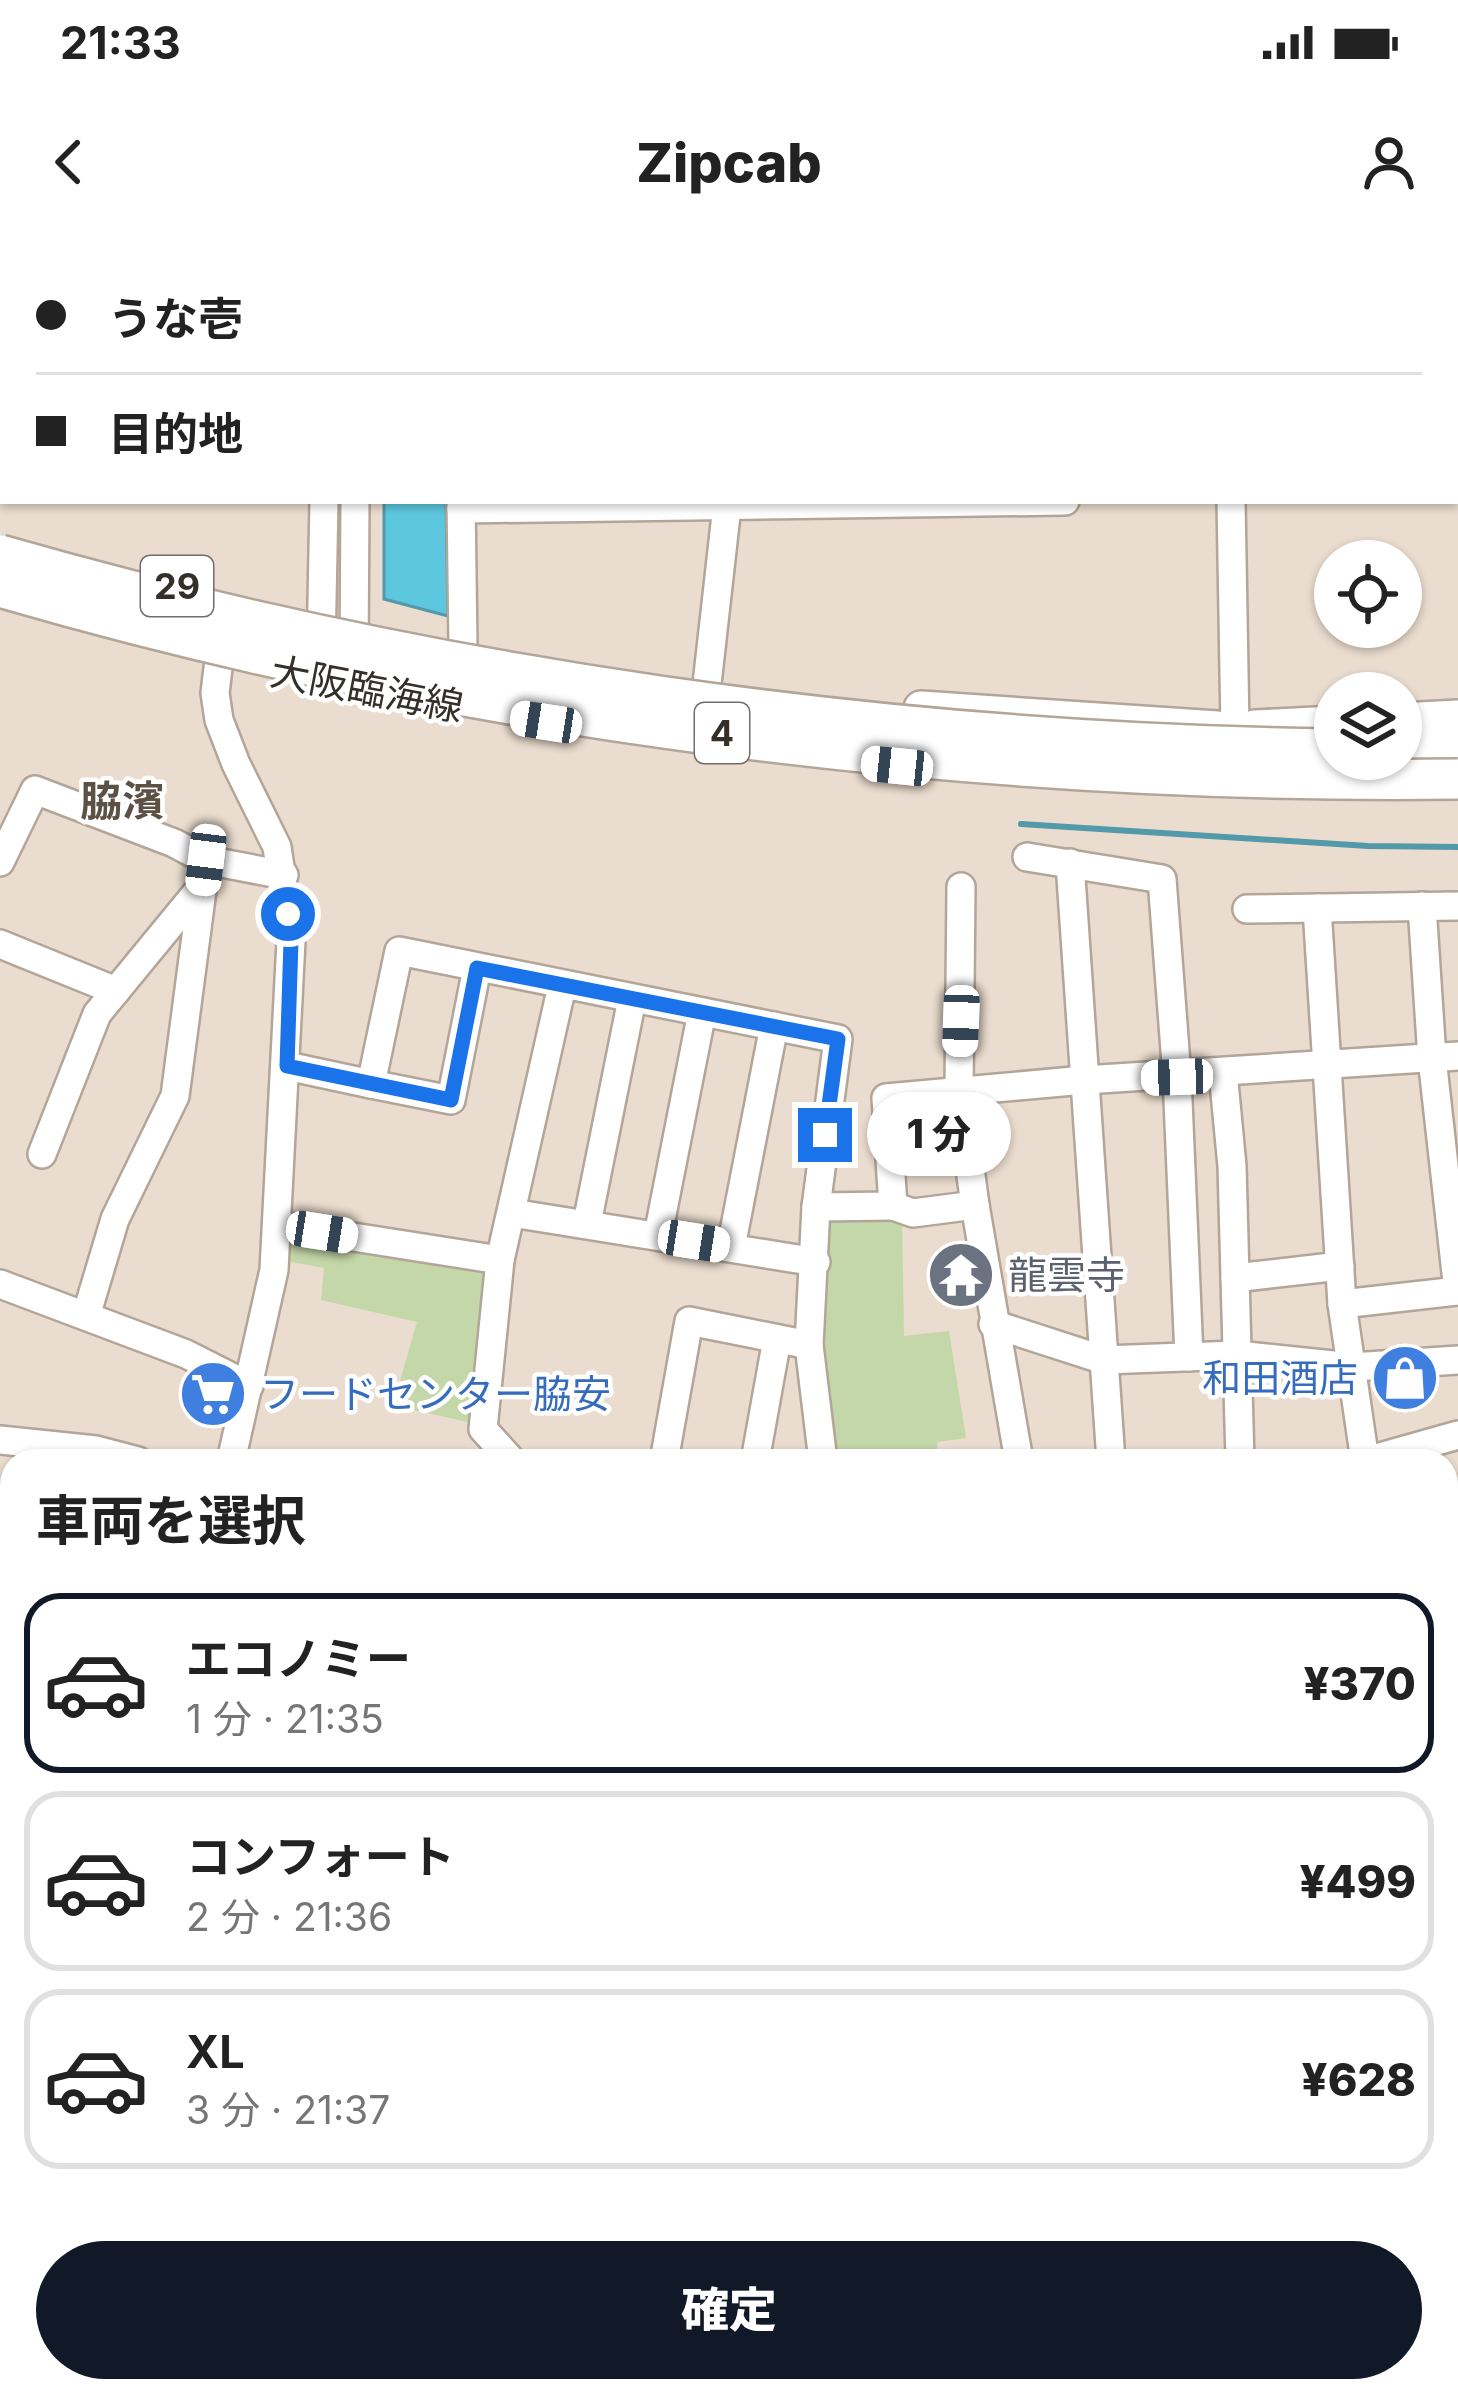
<!DOCTYPE html>
<html lang="ja">
<head>
<meta charset="utf-8">
<style>
	:root { --surface:#fff; --page:#f2f2f2; --text:#222; --muted:#767676; --line:#e0e0e0; --accent:#111827 }
	body { margin:0; font-family:Inter,"Noto Sans JP",sans-serif; background:var(--page); color:var(--text); height:100vh; display:flex; flex-direction:column; font-size:45px; white-space:nowrap }
	* { box-sizing:border-box; margin:0 }
	p { font-size:39px; color:var(--muted) }
	.icon { flex:none; width:66px; height:66px; fill:none; stroke:currentColor; stroke-width:2; stroke-linecap:round; stroke-linejoin:round }
	.map { position:relative; flex:1; overflow:hidden }
	.drawer { position:absolute; left:0px; top:1209px; width:1458px; height:954px; display:flex; flex-direction:column; background:var(--surface); border-radius:36px 36px 0 0; box-shadow:0 3px 9px #0004 }
	.drawer>* { flex:none }
	.hud { position:absolute; left:0px; top:0px; width:1458px; height:264px; box-shadow:0 3px 9px #0004; display:grid; align-content:center; height:264px; padding:0 36px; background:var(--surface) }
	.fabs { position:absolute; left:1314px; top:300px; display:grid; gap:24px }
	.fabs a { display:grid; place-items:center; width:108px; height:108px; border-radius:50%; background:var(--surface); box-shadow:0 3px 9px #0004; font-size:60px }
	.end { position:absolute; width:54px; height:54px; margin:-27px; border:15px solid #1a73e8; background:#fff; box-shadow:0 0 0 6px #fff }
	.from { border-radius:50% }
	.bubble { position:absolute; height:84px; border-radius:42px; background:var(--surface); box-shadow:0 3px 9px #0004; font-size:39px; font-weight:800; line-height:84px; text-align:center }
	.car { position:absolute; width:36px; height:72px; margin:-36px -18px; border-radius:15px; box-shadow:0 0 9px 3px #0007; background:linear-gradient(#fff 24%,#345 0 40%,#fff 0 76%,#345 0 86%,#fff 0) }
	.hud b { display:flex; align-items:center; gap:42px; height:114px; font-size:45px }
	.hud b+b { border-top:3px solid var(--line) }
	.hud i { width:30px; height:30px; background:var(--text) }
	ul { padding:0; list-style:none }
	li { display:flex; align-items:center; gap:36px; height:180px; margin:0 24px 18px; padding:0 12px; border:6px solid var(--line); border-radius:36px }
	li div { flex:1 }
	li b { display:block; font-size:45px }
	li em { font-style:normal; font-weight:800 }
	li.on { border-color:var(--accent) }
	li>.icon { width:108px; height:108px; stroke-width:1.5 }
	h2 { padding:0 36px; font-size:54px; line-height:144px }
	.button { display:flex; gap:24px; margin-top:auto; padding:24px 36px }
	.button a { flex:1; height:138px; border-radius:72px; background:var(--accent); color:#fff; font-size:48px; font-weight:800; line-height:138px; text-align:center }
	.status { display:flex; justify-content:space-between; align-items:center; height:84px; padding:0 60px; background:var(--surface); direction:ltr }
	.status svg { height:33px; fill:currentColor }
	header { display:flex; justify-content:space-between; align-items:center; height:156px; padding:0 36px; background:var(--surface); font-size:54px; font-weight:800 }
	.map>svg:first-child { display:block }
	.industrial { fill:#e8cdd0 }
	.green { fill:#c4d7a8 }
	.water { fill:#5ec7e0; stroke:#5299a9; stroke-width:3 }
	.lines { fill:none; stroke-linecap:round; stroke-linejoin:round }
	.stream { stroke:#5299a9; stroke-width:6 }
	.minor-casing { stroke:#b3a598; stroke-width:32 }
	.major-casing { stroke:#b3a598; stroke-width:38 }
	.highway-casing { stroke:#b3a598; stroke-width:44 }
	.minor { stroke:#fff; stroke-width:27 }
	.major { stroke:#fff; stroke-width:33 }
	.highway { stroke:#fff; stroke-width:39 }
	.rail { stroke:#6d645c; stroke-width:6 }
	.highway-bridge-casing { stroke:#b3a598; stroke-width:44; stroke-linecap:butt }
	.highway-bridge { stroke:#fff; stroke-width:39 }
	.route { stroke:#1a73e8; stroke-width:15 }
	.labels { text-anchor:middle; stroke-width:9; stroke-linejoin:round; paint-order:stroke }
	.shield { fill:#fff; stroke:#726d6a; stroke-width:3 }
	.shield-label { font-size:36px; font-weight:bold; fill:#352f2a }
	.street-label { font-size:39px; fill:#352f2a; stroke:#fff }
	.worship-label { font-size:39px; fill:#5b616d; stroke:#fff; text-anchor:start }
	.shop-label { font-size:39px; fill:#366cbe; stroke:#fff; text-anchor:end }
	.neighbourhood-label { font-size:42px; font-weight:bold; fill:#5d5145; stroke:#fff }
</style>
</head>
<body>
<div class="status"><b>21:33</b><svg viewBox="0 0 49 12"><path d="M0 12V9h3v3zM5 12V6h3v6zM10 12V3h3v9zM15 12V0h3v12zM26 1h20v11H26zM47 4h2v5h-2z"/></svg></div>
<header><svg class="icon" aria-label="back" viewBox="0 0 24 24"><path d="M15 5l-7 7 7 7"/></svg>Zipcab<svg class="icon" aria-label="person" viewBox="0 0 24 24"><circle cx="12" cy="8" r="4"/><path d="M4 21q1-7 8-7t8 7"/></svg></header>
<div class="map">
<svg width="1458" height="2163" viewBox="0 0 1458 2163">
	<rect width="100%" height="100%" fill="#eadcce"/>
	<path class="industrial" d="M1237,0H1458V41L1455,3Z"/>
	<g class="green">
		<path d="M824,977L902,978L904,1096L949,1091L966,1198L937,1202L938,1221H834L819,1108Z"/>
		<path d="M286,994L490,1027L472,1183L393,1165L417,1082L321,1060L324,1028L286,1021Z"/>
	</g>
	<path class="water" d="M384,261H446L448,376L384,359Z"/>
	<g class="lines">
		<path class="stream" d="M1021,584L1368,606L1458,607"/>
		<defs>
			<g id="minor">
				<path d="M354,0V3"/>
				<path d="M460,0V3"/>
				<path d="M1226,0V3"/>
				<path d="M108,3V0"/>
				<path d="M324,3V0"/>
				<path d="M0,49L3,50"/>
				<path d="M1455,59H1458"/>
				<path d="M461,261L463,406"/>
				<path d="M1231,261L1235,489"/>
				<path d="M461,269L1065,261"/>
				<path d="M321,411L324,261"/>
				<path d="M354,419L355,261"/>
				<path d="M219,420L215,453L219,480L236,524L277,607L291,701L274,1030L231,1221"/>
				<path d="M707,444L727,266"/>
				<path d="M1027,617L1162,639L1177,837L1189,1117"/>
				<path d="M0,622L35,550L174,603L206,620L284,635"/>
				<path d="M1070,623L1111,1221"/>
				<path d="M961,647L959,849L975,965"/>
				<path d="M1422,666L1432,818L1458,1051"/>
				<path d="M1317,668L1342,1064L1365,1221"/>
				<path d="M1247,669L1458,666"/>
				<path d="M0,704L116,751"/>
				<path d="M287,826L371,844L399,711L838,799L816,967L809,1105L823,1221"/>
				<path d="M1223,832L1232,926L1240,1221"/>
				<path d="M371,844L451,860L477,728"/>
				<path d="M42,914L97,774L203,645"/>
				<path d="M893,966L913,973L975,965L1019,1221"/>
				<path d="M816,967L893,966L886,858L1084,840L1458,816"/>
				<path d="M512,973L816,1022"/>
				<path d="M587,983L632,759"/>
				<path d="M277,985L500,1020"/>
				<path d="M658,995L702,772"/>
				<path d="M731,1007L774,786"/>
				<path d="M1235,1038L1340,1026"/>
				<path d="M0,1044L186,1114L249,1146"/>
				<path d="M1342,1064L1458,1051"/>
				<path d="M86,1076L115,979L175,856L206,620"/>
				<path d="M993,1084L1104,1120L1237,1115L1352,1127L1458,1120"/>
				<path d="M0,1200L96,1210L138,1221"/>
				<path d="M512,1221L483,1189L500,1020L562,746"/>
				<path d="M664,1221L689,1081L809,1105"/>
				<path d="M755,1221L777,1099"/>
				<path d="M1366,1221L1458,1195"/>
				<path d="M1446,1300H1458"/>
				<path d="M0,1327L12,1332"/>
				<path d="M0,1361L12,1348"/>
				<path d="M0,1384L12,1390"/>
				<path d="M0,1465L12,1463"/>
				<path d="M1446,1471L1458,1473"/>
				<path d="M1446,1628L1458,1631"/>
				<path d="M1446,1715L1458,1717"/>
				<path d="M1446,1814L1458,1816"/>
				<path d="M1446,1893L1458,1849"/>
				<path d="M1446,1920L1458,1952"/>
				<path d="M1446,2041L1451,1975L1458,1955"/>
				<path d="M0,2100L12,2102"/>
				<path d="M1446,2127L1458,2128"/>
				<path d="M0,2151L163,2163"/>
				<path d="M350,2163L352,2151"/>
				<path d="M1004,2163L1006,2151"/>
				<path d="M1203,2163L1205,2151"/>
			</g>
			<g id="major">
				<path d="M921,468L1217,488"/>
				<path d="M1446,1387L1458,1384"/>
				<path d="M0,1688L12,1687"/>
			</g>
			<g id="highway">
				<path d="M1401,483L1458,480"/>
				<path d="M1255,490L1335,486"/>
				<path d="M1401,510L1458,509"/>
			</g>
		</defs>
		<use href="#minor" class="minor-casing"/>
		<use href="#major" class="major-casing"/>
		<use href="#highway" class="highway-casing"/>
		<use href="#minor" class="minor"/>
		<use href="#major" class="major"/>
		<use href="#highway" class="highway"/>
		<g class="rail">
			<path d="M0,2132L12,2133"/>
			<path d="M243,2151L400,2163"/>
			<path d="M391,2151L492,2163"/>
		</g>
		<defs>
			<g id="highway-bridge">
				<path d="M0,315C432,439 886,503 1335,509"/>
				<path d="M0,347C462,482 977,545 1458,539"/>
			</g>
		</defs>
		<use href="#highway-bridge" class="highway-bridge-casing"/>
		<use href="#highway-bridge" class="highway-bridge"/>
	</g>
	<g class="lines">
		<path class="route" d="M288,674L291,701L287,826L451,860L477,728L838,799L825,895"/>
	</g>
	<defs>
		<symbol id="temple-disc" viewBox="-11 -11 22 22"><circle r="9.5" fill="#6b7280" stroke="#fff"/><path d="M0-6L5-2H3V0L6.5 2.5H4V6H1.5V3h-3V6H-4V2.5H-6.5L-3 0V-2H-5Z" fill="#fff"/></symbol>
		<symbol id="shop-disc" viewBox="-11 -11 22 22"><circle r="9.5" fill="#3f7fe0" stroke="#fff"/><path d="M-5-2.5h2.3a2.7 3.5 0 0 1 5.4 0H5L5.5 6h-11ZM-1.5-2.5h3a1.5 2.3 0 0 0-3 0Z" fill="#fff"/></symbol>
		<symbol id="supermarket-disc" viewBox="-11 -11 22 22"><circle r="9.5" fill="#3f7fe0" stroke="#fff"/><path d="M-6-5.5h2.5l.6 2H6L4.5 2H-2.5L-4.4-4H-6ZM-1.5 3.2a1.3 1.3 0 1 0 .1 0ZM3 3.2a1.3 1.3 0 1 0 .1 0Z" fill="#fff"/></symbol>
	</defs>
	<g fill-rule="evenodd">
		<use href="#temple-disc" x="923" y="997" width="76" height="76"/>
		<use href="#shop-disc" x="1367" y="1100" width="76" height="76"/>
		<use href="#supermarket-disc" x="175" y="1116" width="76" height="76"/>
	</g>
	<g class="labels">
		<g class="shield">
			<rect x="141" y="316" width="72" height="60" rx="9"/>
			<rect x="695" y="463" width="54" height="60" rx="9"/>
		</g>
		<g class="shield-label">
			<text x="177" y="359">29</text>
			<text x="722" y="506">4</text>
		</g>
		<g class="street-label">
			<text transform="translate(367 449) rotate(11)" y="14">大阪臨海線</text>
		</g>
		<g class="worship-label">
			<text x="1008" y="1049">龍雲寺</text>
		</g>
		<g class="shop-label">
			<text x="1358" y="1152">和田酒店</text>
			<text x="260" y="1168" text-anchor="start">フードセンター脇安</text>
		</g>
		<g class="neighbourhood-label">
			<text x="122" y="576">脇濱</text>
		</g>
	</g>
</svg>
<div class="fabs">
<a><svg class="icon" aria-label="locate" viewBox="0 0 24 24"><circle cx="12" cy="12" r="6"/><path d="M12 2v4M12 18v4M2 12h4M18 12h4"/></svg></a>
<a><svg class="icon" aria-label="layers" viewBox="0 0 24 24"><path d="M12 4l9 5-9 5-9-5zM3 14l9 5 9-5"/></svg></a>
</div>
<i class="end from" style="left:288px;top:674px"></i>
<i class="end" style="left:825px;top:895px"></i>
<div class="bubble" style="left:867px;top:852px;width:144px">1 分</div>
<i class="car" style="left:546px;top:482px;rotate:279deg"></i>
<i class="car" style="left:897px;top:526px;rotate:276deg"></i>
<i class="car" style="left:206px;top:620px;rotate:187deg"></i>
<i class="car" style="left:961px;top:781px;rotate:182deg"></i>
<i class="car" style="left:1177px;top:837px;rotate:268deg"></i>
<i class="car" style="left:322px;top:992px;rotate:99deg"></i>
<i class="car" style="left:694px;top:1001px;rotate:99deg"></i>
<div class="hud">
<b><i class="from"></i>うな壱</b>
<b><i></i>目的地</b>
</div>
<section class="drawer">
<h2>車両を選択</h2>
<ul>
<li class="on"><svg class="icon" aria-label="car" viewBox="0 0 24 24"><path d="M5 17H2v-5l4-1 3-4h7l3 4 3 1v5h-3M9 17h6M6 11h13"/><circle cx="7" cy="17" r="2"/><circle cx="17" cy="17" r="2"/></svg><div><b>エコノミー</b><p>1 分 · 21:35</p></div><em>¥370</em></li>
<li><svg class="icon" aria-label="car" viewBox="0 0 24 24"><path d="M5 17H2v-5l4-1 3-4h7l3 4 3 1v5h-3M9 17h6M6 11h13"/><circle cx="7" cy="17" r="2"/><circle cx="17" cy="17" r="2"/></svg><div><b>コンフォート</b><p>2 分 · 21:36</p></div><em>¥499</em></li>
<li><svg class="icon" aria-label="car" viewBox="0 0 24 24"><path d="M5 17H2v-5l4-1 3-4h7l3 4 3 1v5h-3M9 17h6M6 11h13"/><circle cx="7" cy="17" r="2"/><circle cx="17" cy="17" r="2"/></svg><div><b>XL</b><p>3 分 · 21:37</p></div><em>¥628</em></li>
</ul>
<div class="button"><a>確定</a></div>
</section>
</div>
</body>
</html>
